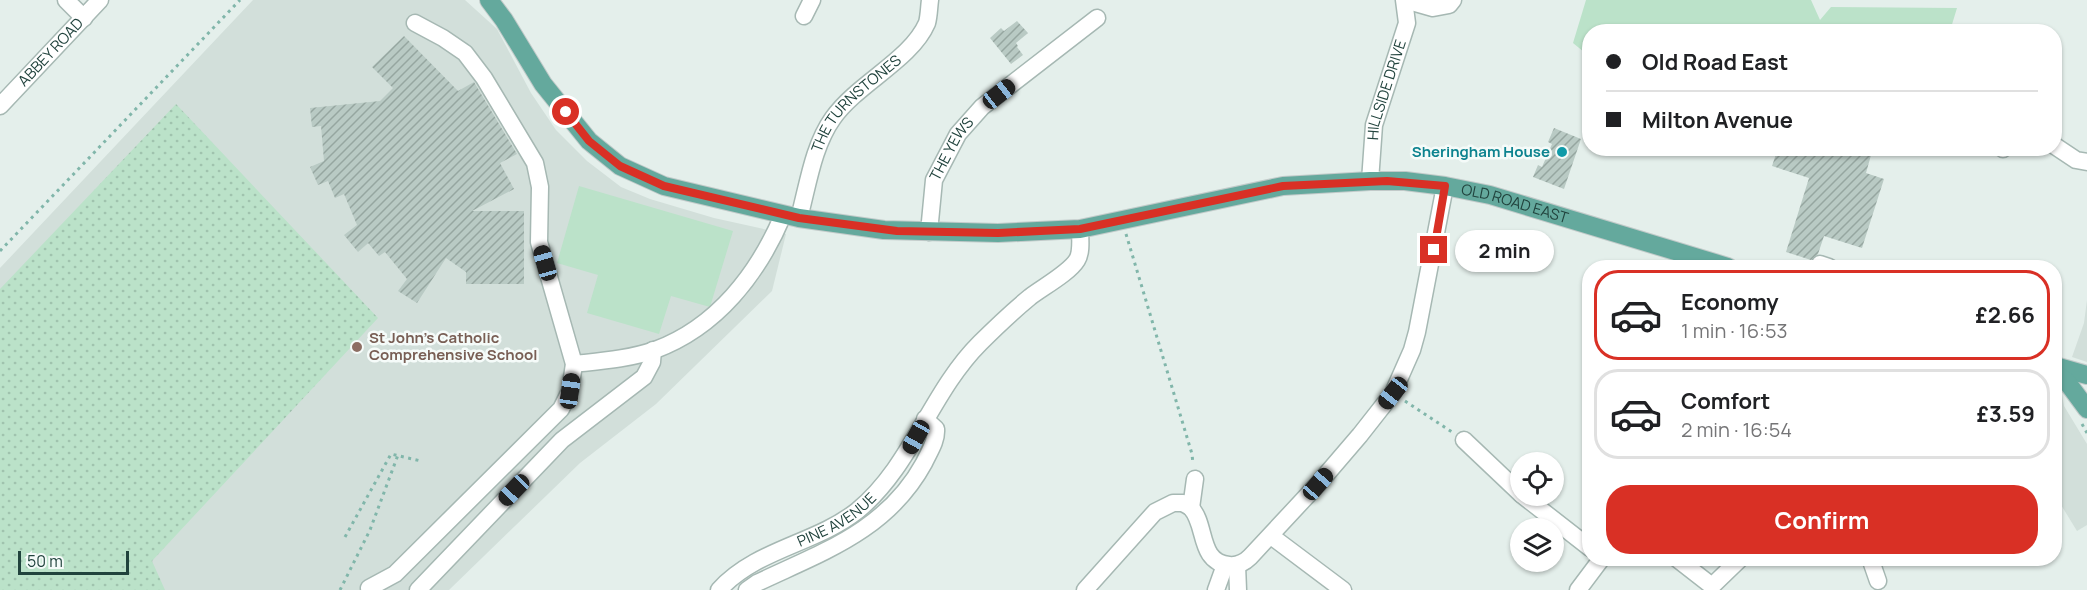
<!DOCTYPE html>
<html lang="en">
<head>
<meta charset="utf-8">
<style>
	:root { --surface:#fff; --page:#f2f2f2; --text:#202124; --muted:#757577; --line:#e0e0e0; --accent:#d93025 }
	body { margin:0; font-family:Manrope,sans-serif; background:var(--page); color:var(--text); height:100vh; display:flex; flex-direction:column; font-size:22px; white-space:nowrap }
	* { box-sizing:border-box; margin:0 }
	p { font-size:20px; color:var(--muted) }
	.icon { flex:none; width:33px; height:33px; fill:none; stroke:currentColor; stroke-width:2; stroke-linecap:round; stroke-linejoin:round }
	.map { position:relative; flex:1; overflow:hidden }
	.details { position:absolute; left:1582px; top:260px; width:480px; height:306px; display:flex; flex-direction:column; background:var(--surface); border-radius:24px; box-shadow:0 2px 4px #0004 }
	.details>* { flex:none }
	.hud { position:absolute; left:1582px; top:24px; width:480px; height:132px; border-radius:24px; box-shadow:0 2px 4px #0004; display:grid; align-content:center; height:132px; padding:0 24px; background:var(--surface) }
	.fabs { position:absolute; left:1510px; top:452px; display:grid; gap:12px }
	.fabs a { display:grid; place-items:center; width:54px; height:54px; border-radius:50%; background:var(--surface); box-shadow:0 2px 4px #0004; font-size:30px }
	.scale { position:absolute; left:18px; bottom:15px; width:111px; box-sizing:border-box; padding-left:6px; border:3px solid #21433d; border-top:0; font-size:16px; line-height:21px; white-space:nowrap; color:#21433d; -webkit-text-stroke:4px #f5fbf9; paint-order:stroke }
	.end { position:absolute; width:27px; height:27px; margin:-14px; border:8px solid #d93025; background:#fff; box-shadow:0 0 0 3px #fff }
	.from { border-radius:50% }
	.bubble { position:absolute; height:42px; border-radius:21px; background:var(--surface); box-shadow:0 2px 4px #0004; font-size:20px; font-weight:700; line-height:42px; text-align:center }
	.car { position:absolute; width:18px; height:36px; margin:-18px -9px; border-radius:8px; box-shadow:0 0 4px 2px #0007; background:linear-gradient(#222 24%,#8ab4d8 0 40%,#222 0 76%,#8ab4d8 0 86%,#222 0) }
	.hud b { display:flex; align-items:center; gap:21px; height:57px; font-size:22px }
	.hud b+b { border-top:2px solid var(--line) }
	.hud i { width:15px; height:15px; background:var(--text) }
	ul { padding:10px 0 0; list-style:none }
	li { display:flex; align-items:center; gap:18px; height:90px; margin:0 12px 9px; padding:0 12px; border:3px solid var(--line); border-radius:24px }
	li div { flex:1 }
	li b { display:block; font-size:22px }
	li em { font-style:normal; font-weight:700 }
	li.selected { border-color:var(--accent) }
	li>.icon { width:54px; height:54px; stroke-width:1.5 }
	.primary-button { display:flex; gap:12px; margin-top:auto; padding:12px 24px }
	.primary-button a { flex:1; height:69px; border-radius:24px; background:var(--accent); color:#fff; font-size:24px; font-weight:700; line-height:69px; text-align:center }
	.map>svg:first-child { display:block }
	.built { fill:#d2dfda }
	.green { fill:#bbe2c9 }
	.park { fill:url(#park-dots) }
	.building { fill:url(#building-hatch) }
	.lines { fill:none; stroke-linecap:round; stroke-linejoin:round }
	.minor-casing { stroke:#a6b8b3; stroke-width:19 }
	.major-casing { stroke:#c1cac9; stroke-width:20 }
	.path { stroke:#81b6aa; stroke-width:3; stroke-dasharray:3 4.5; stroke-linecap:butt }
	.minor { stroke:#fff; stroke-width:16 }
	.major { stroke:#64a99d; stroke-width:18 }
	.route { stroke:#d93025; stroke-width:8 }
	.culture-dot { fill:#0f9aa8; stroke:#f5fbf9; stroke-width:2 }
	.education-dot { fill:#8d6e63; stroke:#f5fbf9; stroke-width:2 }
	.labels { text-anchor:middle; stroke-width:5; stroke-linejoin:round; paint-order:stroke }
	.street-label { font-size:15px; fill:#21433d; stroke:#f5fbf9 }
	.culture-label { font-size:15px; font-weight:bold; fill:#0d838f; stroke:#f5fbf9; text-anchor:end }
	.education-label { font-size:15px; font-weight:bold; fill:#785e54; stroke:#f5fbf9; text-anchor:start }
</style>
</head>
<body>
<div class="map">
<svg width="2087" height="590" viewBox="0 0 2087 590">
	<defs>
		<pattern id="park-dots" width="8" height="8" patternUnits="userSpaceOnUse" patternTransform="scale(1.5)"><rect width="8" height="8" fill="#bbe2c9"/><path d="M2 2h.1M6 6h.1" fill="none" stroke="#a0c3ae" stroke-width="1.8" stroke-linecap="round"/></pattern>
		<pattern id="building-hatch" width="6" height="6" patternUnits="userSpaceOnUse" patternTransform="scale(1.5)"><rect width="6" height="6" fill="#b9cac4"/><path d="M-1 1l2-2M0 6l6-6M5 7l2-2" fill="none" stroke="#96a6a0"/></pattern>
	</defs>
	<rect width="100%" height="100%" fill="#e4efeb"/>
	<g class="built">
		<path d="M253,0H465L497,29L531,93L556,130L587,161L621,187L650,199L714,218L786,234L772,291L656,404L580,463L449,590H0V268Z"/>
		<path d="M2087,300V362L2072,357L2084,323Z"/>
		<path d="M2055,388L2062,395L2064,406L2087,444V525L2077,531L2055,495Z"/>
	</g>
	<g class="green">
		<path d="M1586,0H1811L1820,20L1831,7L1957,8L1950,31L1590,32V57L1573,43Z"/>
		<path d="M579,186L733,231L710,307L671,296L659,334L587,313L598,275L557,263Z"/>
	</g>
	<path class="park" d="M176,104L378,318L152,561L165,590H0V289Z"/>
	<g class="building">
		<path d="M1017,21L1028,33L1016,43L1018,46L1017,47L1023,55L1011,64L990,38L1001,28L1004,31Z"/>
		<path d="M404,36L458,91L474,82L517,154L500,163L514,189L472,211H524V284H466V272L446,258L417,303L398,291L407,279L385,252L379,256L368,243L358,252L344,235L357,225L344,194L335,198L328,181L318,185L310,167L324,161L321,126L312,127L310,108L380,101L393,88L372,67Z"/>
		<path d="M1554,128L1581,139L1564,189L1533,177L1538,165L1542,167L1552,144L1548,142Z"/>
		<path d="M1778,148H1873L1866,173L1884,179L1862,248L1824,236L1818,254L1811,260L1786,252L1809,178L1772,166Z"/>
	</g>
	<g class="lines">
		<defs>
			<g id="minor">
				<path d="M66,0L84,18"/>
				<path d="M1405,0L1433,8L1449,5L1453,0"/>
				<path d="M804,16L812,0"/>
				<path id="s1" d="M0,106L100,0"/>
				<path d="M2055,146L2076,160L2087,162"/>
				<path d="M2003,149L2004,148"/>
				<path id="s2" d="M1370,181L1374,125L1407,23L1404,0"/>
				<path id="s3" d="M799,218C808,185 813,146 833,118C858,83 911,60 927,23C929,16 929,7 930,0"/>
				<path id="s4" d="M929,232L934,180L958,134L982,107L1097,18"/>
				<path d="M1820,264L1829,267"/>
				<path d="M574,364C601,361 629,359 655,350C717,327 758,274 783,215"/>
				<path d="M1464,440L1521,494"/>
				<path d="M1522,495L1590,548"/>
				<path d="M1191,508L1195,479"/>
				<path d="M1271,536L1343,590"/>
				<path d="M1676,558L1712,586L1741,558"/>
				<path d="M1870,558L1878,581"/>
				<path d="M1237,565L1238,590"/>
				<path d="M369,588L395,574L561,409L570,391L574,364L539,242L540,187L535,163L484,78L465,53L443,38L415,23"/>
				<path d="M418,590L562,440L644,377L652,362L653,350"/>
				<path id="s5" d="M719,590C756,549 815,544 857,511C912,466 930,393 980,343C996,327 1013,311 1030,297C1043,287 1069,273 1077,260C1082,252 1080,238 1080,229"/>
				<path d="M747,590L757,583C822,552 887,531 924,463C929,452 937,441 936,429L925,419"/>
				<path d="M1085,590L1155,512L1173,503H1183C1186,505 1189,506 1191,508C1207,525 1198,562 1229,565C1238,566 1244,563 1250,557L1318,484L1360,435L1393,393L1412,350L1417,332L1445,186"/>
				<path d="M1216,590L1225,565"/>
				<path d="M1578,590L1602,558"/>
			</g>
			<g id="major">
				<path id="s6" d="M489,0L504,20L543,84L589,141L620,166L664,186L799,218L884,230L998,233L1080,229L1283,186L1370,181H1405L1445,186L1490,195L1728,267"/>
				<path d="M2055,366L2087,375"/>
				<path d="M2055,373L2067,382L2087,409"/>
			</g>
		</defs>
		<use href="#minor" class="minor-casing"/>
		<use href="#major" class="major-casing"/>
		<g class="path">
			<path d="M1126,234L1192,454L1193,464"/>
			<path d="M0,251L240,0"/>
			<path d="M1405,401L1452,432"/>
			<path d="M2082,424L2087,433"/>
			<path d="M345,537L391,454L421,461"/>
			<path d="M340,590L370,530L398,455"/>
		</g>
		<use href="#minor" class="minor"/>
		<use href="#major" class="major"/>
	</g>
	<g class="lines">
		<path class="route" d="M566,112L589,141L620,166L664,186L799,218L897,231L998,233L1080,229L1283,186L1387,181L1445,186L1434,250"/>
	</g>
	<circle class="culture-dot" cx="1562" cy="152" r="6"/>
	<circle class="education-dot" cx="357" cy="347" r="6"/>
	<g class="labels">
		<g class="street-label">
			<text dy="5" stroke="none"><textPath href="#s1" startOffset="74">ABBEY ROAD</textPath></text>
			<text dy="5" stroke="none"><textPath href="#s2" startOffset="93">HILLSIDE DRIVE</textPath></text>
			<text dy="5" stroke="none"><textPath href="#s3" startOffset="132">THE TURNSTONES</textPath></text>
			<text dy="5" stroke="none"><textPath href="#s4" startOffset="88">THE YEWS</textPath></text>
			<text dy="5" stroke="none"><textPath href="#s6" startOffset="1124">OLD ROAD EAST</textPath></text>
			<text dy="5" stroke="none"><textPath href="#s5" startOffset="138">PINE AVENUE</textPath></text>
		</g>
		<g class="culture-label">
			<text x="1550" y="157">Sheringham House</text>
		</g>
		<g class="education-label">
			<text x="369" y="343">St John's Catholic<tspan x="369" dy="17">Comprehensive School</tspan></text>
		</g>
	</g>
</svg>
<div class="fabs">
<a><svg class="icon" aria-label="locate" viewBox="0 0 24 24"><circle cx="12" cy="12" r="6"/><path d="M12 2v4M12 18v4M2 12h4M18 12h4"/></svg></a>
<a><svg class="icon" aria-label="layers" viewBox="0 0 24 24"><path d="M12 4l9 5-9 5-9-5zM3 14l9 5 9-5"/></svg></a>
</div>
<div class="scale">50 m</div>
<i class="end from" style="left:566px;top:112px"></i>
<i class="end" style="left:1434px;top:250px"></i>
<div class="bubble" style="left:1455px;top:230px;width:99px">2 min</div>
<i class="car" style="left:999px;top:94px;rotate:52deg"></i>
<i class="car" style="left:545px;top:263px;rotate:344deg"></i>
<i class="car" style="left:570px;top:391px;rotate:8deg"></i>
<i class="car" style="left:1393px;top:393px;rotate:218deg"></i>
<i class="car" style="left:916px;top:437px;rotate:209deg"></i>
<i class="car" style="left:1318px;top:484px;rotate:41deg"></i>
<i class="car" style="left:514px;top:490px;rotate:224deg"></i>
<div class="hud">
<b><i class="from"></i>Old Road East</b>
<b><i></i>Milton Avenue</b>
</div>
<section class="details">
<ul>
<li class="selected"><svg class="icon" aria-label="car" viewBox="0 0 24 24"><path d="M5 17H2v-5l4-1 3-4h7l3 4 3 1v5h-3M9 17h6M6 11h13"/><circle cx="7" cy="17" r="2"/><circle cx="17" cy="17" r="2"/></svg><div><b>Economy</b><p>1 min · 16:53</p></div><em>£2.66</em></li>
<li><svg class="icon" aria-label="car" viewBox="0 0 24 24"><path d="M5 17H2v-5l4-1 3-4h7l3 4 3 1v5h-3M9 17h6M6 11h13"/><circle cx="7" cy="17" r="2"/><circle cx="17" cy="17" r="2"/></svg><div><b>Comfort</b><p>2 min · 16:54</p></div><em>£3.59</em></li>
</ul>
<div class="primary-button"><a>Confirm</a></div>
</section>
</div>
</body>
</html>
